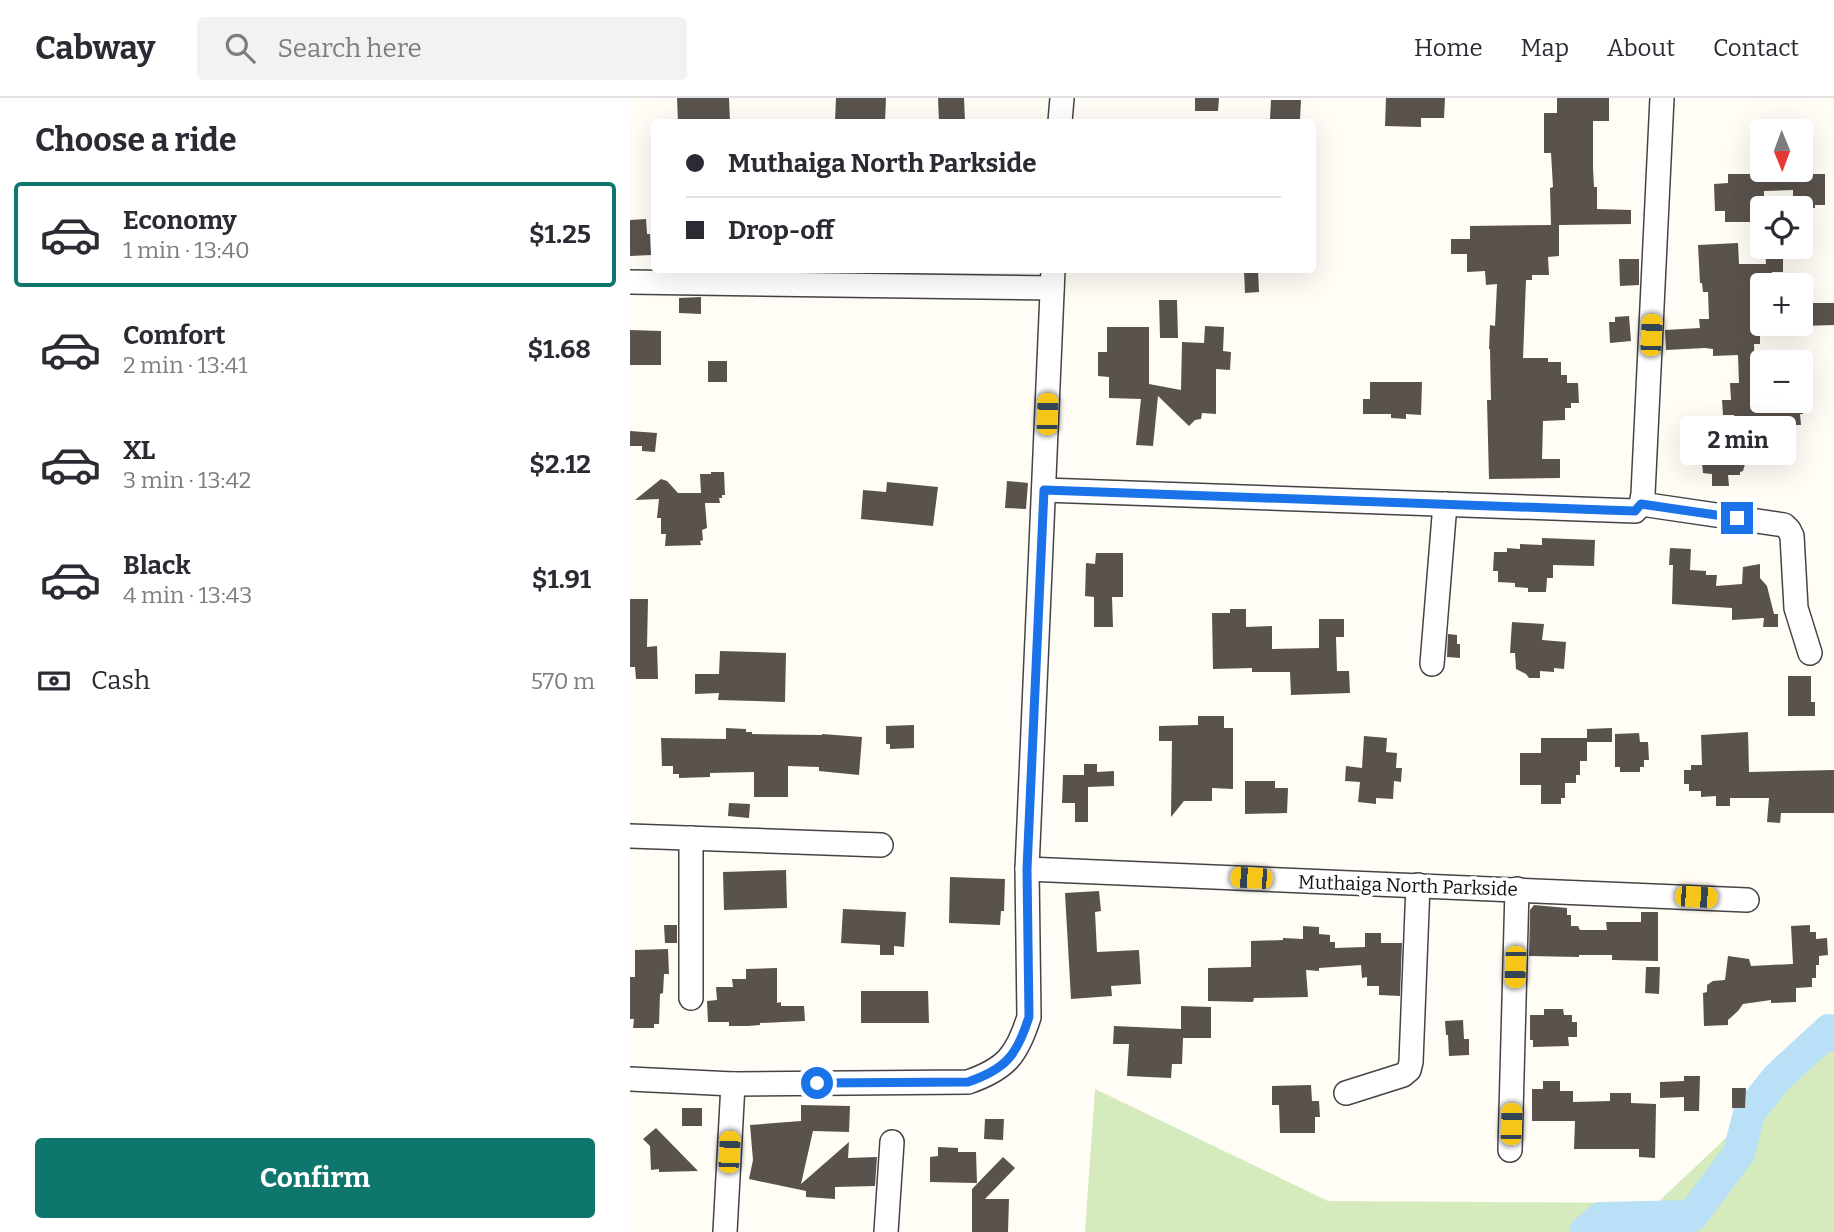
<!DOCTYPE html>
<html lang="en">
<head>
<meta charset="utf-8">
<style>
	:root { --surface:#fff; --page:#f2f2f3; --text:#2b2b33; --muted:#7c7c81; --line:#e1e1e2; --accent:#0f766e }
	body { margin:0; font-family:Bitter,serif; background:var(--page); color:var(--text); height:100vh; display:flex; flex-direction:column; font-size:26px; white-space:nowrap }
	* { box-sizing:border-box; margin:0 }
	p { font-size:23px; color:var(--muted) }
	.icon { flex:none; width:38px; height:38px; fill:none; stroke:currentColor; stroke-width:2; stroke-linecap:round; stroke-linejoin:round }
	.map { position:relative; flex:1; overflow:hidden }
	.details { display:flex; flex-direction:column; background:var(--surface); width:630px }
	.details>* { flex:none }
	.hud { position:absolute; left:21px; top:21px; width:665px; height:154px; border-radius:7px; box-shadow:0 7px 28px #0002; display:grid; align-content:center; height:154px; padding:0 35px; background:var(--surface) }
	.needle { width:46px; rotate:179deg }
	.buttons { position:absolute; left:1120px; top:21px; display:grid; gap:14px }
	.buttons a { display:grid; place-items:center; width:63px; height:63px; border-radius:7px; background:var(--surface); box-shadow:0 7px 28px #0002; font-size:35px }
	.end { position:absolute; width:32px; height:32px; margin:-16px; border:9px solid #1a73e8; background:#fff; box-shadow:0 0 0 4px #fff }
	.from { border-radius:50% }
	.bubble { position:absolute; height:49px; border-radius:7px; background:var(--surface); box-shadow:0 7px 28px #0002; font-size:23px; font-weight:700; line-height:49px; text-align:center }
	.car { position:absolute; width:21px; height:42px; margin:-21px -10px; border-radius:9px; box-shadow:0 0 5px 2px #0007; background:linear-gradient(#f5c518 24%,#345 0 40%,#f5c518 0 76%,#345 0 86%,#f5c518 0) }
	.hud b { display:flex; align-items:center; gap:24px; height:66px; font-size:26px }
	.hud b+b { border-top:2px solid var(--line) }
	.hud i { width:18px; height:18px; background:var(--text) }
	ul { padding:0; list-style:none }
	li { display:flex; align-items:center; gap:21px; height:105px; margin:0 14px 10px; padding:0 21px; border:4px solid transparent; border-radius:7px }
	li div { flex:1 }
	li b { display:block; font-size:26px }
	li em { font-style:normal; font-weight:700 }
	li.selected { border-color:var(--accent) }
	li>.icon { width:63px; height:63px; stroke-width:1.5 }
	h2 { padding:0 35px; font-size:32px; line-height:84px }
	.pay { display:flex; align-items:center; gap:18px; height:77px; padding:0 35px; font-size:26px }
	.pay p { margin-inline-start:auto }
	.button { display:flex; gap:14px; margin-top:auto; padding:14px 35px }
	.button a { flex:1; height:80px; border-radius:7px; background:var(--accent); color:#fff; font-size:28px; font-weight:700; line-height:80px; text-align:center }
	header { display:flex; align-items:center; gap:42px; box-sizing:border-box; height:98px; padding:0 35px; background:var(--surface); border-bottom:2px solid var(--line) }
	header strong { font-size:33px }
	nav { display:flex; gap:38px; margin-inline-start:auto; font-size:24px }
	.search { width:490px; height:63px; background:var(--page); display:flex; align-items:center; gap:18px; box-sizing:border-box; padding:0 24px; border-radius:7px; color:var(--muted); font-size:26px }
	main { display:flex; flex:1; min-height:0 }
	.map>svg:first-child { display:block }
	.green { fill:#d5ebbd }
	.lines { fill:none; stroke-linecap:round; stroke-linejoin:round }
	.river { stroke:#b9e0f7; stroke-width:32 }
	.building { fill:#5a524d }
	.minor-casing { stroke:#444; stroke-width:26 }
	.minor { stroke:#fff; stroke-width:23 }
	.route { stroke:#1a73e8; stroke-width:9 }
	.labels { text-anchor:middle; stroke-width:7; stroke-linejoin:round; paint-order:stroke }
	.street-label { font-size:19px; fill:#111; stroke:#fff }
</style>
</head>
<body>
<header>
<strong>Cabway</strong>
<div class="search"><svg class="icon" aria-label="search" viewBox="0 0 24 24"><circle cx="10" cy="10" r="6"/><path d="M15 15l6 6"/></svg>Search here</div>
<nav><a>Home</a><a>Map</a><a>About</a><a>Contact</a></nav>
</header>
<main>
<section class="details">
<h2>Choose a ride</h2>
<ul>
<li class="selected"><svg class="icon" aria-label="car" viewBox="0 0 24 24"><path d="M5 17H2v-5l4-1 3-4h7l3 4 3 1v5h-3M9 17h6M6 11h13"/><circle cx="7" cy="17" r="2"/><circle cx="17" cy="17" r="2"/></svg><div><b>Economy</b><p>1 min · 13:40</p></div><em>$1.25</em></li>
<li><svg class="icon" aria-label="car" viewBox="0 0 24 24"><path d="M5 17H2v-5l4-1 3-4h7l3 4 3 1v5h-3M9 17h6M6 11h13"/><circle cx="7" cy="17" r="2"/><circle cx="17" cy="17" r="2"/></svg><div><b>Comfort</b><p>2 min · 13:41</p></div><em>$1.68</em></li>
<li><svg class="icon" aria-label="car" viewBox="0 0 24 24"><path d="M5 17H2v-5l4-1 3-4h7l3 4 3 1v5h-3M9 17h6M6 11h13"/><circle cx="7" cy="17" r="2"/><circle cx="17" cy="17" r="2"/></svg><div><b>XL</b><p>3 min · 13:42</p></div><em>$2.12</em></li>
<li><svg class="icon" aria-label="car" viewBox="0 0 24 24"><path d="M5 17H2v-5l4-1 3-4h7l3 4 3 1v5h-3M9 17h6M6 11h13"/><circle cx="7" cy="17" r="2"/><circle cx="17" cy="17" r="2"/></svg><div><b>Black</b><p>4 min · 13:43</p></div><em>$1.91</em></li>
</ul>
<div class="pay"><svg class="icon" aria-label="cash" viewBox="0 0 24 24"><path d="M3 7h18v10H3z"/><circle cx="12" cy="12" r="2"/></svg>Cash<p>570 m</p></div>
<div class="button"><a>Confirm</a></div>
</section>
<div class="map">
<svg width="1204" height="1134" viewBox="0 0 1204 1134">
	<rect width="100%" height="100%" fill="#fffdf5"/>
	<path class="green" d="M1204,938V1134H455L465,991L698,1103L1027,1105Z"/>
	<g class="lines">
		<path class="river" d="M955,1134L971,1120L1062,1118L1109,1055L1119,1015L1147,980L1199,932L1204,938"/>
	</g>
	<g class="building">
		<path d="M47,0H99L100,24H48Z"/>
		<path d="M206,0H256L255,24H205Z"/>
		<path d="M308,0H334L335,24H309Z"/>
		<path d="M565,0H589L588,13H565Z"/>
		<path d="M756,0H815L814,20H791V29L755,28Z"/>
		<path d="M927,0H979V23H963V69L964,89H967V111L1001,112V126L929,127V158L918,159L919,177H902V182H896L893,260H918V264H931V277H937V285H948L949,305H941V310H935V322L913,323L912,361H930V380L859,381L857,302H861L860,251H859L860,227L865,228L867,186L856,187L855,173L837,174V156H821V141H840V128L921,127L920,90L923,89L921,55H914V15H927Z"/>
		<path d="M641,2H671L670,21H640Z"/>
		<path d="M1135,72H1155V76H1195V107H1185V110H1171V107H1163V92L1134,93V105H1131V113H1128L1129,124H1095V113H1085L1084,86L1098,85V76H1135Z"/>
		<path d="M16,121L17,136H20L21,157L0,158V122Z"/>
		<path d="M1108,145L1109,166H1136L1135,149H1153V174H1142V187H1132V233H1130V246H1124L1125,275H1129L1130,286H1132V303H1172L1173,316H1170L1171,327H1145V349L1149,354L1136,366L1117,359L1113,373L1110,374V377H1098L1099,388H1082V376L1073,375L1071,355L1089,346L1106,345L1104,317H1093L1092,302H1101L1100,285H1109L1108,257L1083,258V251L1075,250L1036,252L1035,232L1070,230L1069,221H1079L1078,194H1073L1072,185H1070L1068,147Z"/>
		<path d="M989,161H1009V187L990,188Z"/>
		<path d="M614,172H628L629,194L615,195Z"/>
		<path d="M71,199V216L49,215V200Z"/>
		<path d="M529,202H547L548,240H530Z"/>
		<path d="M1171,205H1204V227L1171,228Z"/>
		<path d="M999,218L1001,243L980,245L979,224H985V219Z"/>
		<path d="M575,228L594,229L593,253L601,254L600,272L586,271V316L572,315L571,321L565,322L559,328L528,298L523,348L506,347L511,301L479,300V279L468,278V254H477V229H519V286L551,292L552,244L574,245Z"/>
		<path d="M0,232L31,233V267H0Z"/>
		<rect x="78" y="263" width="19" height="21"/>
		<path d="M740,284H792L791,317L776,316V321L761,320V316H733V301H740Z"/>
		<path d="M0,333L27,335L25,354L12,353V348H0Z"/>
		<path d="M81,374H94L95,397H92V400H89L90,405H75L77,430L72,432L73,442L70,443L71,447L35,448L36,436H31V420H27L29,401L5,402L31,381L37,383L48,395H71L70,376H81Z"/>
		<path d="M377,383L398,385L396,411L375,410Z"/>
		<path d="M257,384L308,389L303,428L231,421L233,392L256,394Z"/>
		<path d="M912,440L965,442L964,468L923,467V480H917L916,494H898V490L885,489V485L868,484V473H863L864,454H877V450L890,451V446L912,447Z"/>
		<path d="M1040,450L1061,451L1060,472L1076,473V477H1087L1086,488L1112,486L1113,469L1130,466V480L1137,488L1144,516H1148V529H1133L1134,520L1102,522V510L1042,506L1043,467H1039Z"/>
		<path d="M466,455H493V499H482L483,529H464V499L455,498L456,465L465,466Z"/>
		<path d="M0,501H18L17,549L27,548L28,581H6L5,569H0Z"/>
		<path d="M600,511H616V529L642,528V551L689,550V521H714V539H706L707,573H719L720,595L661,597L660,574H622V570L583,571L582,515H600Z"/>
		<path d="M882,524L914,526L912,542L936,544L934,571L924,570V574L910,573V580H899L896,576L886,571L885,555H880Z"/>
		<path d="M818,536L827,537V546H830V560L817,559Z"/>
		<path d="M90,553L156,555L155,604L88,602L89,595L65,596V576H89Z"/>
		<path d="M1158,578H1181V604H1185V618H1158Z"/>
		<path d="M568,618H594V630H603V691L582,690V703H554L541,719L542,643H529V628L568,627Z"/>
		<path d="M284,627V650L260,651V646H256V628Z"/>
		<path d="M96,630L116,631V634H122V636L192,637V636L232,639L229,677L189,673V669L158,668V699H124V674L80,675V679L49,680V676H43V668H32L31,640L96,641Z"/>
		<path d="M982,630V644H957V663H950V677H946V685H935V700H931V706H911V687H890V655H911V640H957V631Z"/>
		<path d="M1118,634L1119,674L1204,672V715H1151L1150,725L1137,724L1139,700H1100V708H1086V698L1071,699V693H1059V686H1054V672H1061V667H1072L1071,637Z"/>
		<path d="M1009,635L1010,644H1018L1019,662H1014V669H1010V674H990V669H985V636Z"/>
		<path d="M734,638L757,640L756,654L767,655L766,670H772L771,684L764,683L763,701L746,700V706L728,704L730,684L715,683L716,668L732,670Z"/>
		<path d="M454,666H467V674L484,673V688L458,689V724H445V705H432L433,677H454Z"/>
		<path d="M615,683H645V690H658L657,715L615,716Z"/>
		<path d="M99,705L120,706L119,720L98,718Z"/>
		<path d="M156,772L157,810L94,812L93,774Z"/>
		<path d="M320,779L375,781L374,813H371L370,827L319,825Z"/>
		<path d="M469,793L471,813L465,814L467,854L509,852L511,886L481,888L482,898L441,901L435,795Z"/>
		<path d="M904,807L937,810V817H941V828H948L950,832H977L976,824H1011V814H1028V863L982,862V857H949V859L899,858L900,812Z"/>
		<path d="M213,811L276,814L274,849L264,848V857H250V847L211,845Z"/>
		<path d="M34,827H47V845H35Z"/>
		<path d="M1180,827V834H1186V841L1197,840L1198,857L1189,858V867H1186V880H1182V889L1166,890V904L1141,905V902L1113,906L1108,913L1098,922V927L1074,928L1073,895L1077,894V887L1083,883L1095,882L1098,858L1119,861L1121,868L1163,866L1161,828Z"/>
		<path d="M673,828L689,829V836L700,837V844H705V850L735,849V835H751V845H772L770,898L749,897V888H737V879L732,880L731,867L689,870V873L676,872L678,899L624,900L623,904L578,903V870L621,869V843L653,842V840L673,841Z"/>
		<path d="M38,851L39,876H34L33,895L30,896L29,926H24V930H3L4,921H0V879H5V852Z"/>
		<path d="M1016,869H1030L1029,896L1015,895Z"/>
		<path d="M147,870V905L151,904V908H174L175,923L130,925V927L118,928H99V924H78L77,903L87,902L86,889H103L102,881H116V871Z"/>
		<path d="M231,893H298L299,925H231Z"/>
		<path d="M551,908L581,909V940H553L552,966H542L541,980L497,978L499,946H483L484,928L551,931Z"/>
		<path d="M914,911H933L934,917H942V924H947V939H938L939,948L903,949V942H900V917H914Z"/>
		<path d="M833,922L834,941H839V957L819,958L818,937H816L815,923Z"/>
		<path d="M1054,978H1070L1069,1013H1054V999L1030,1000V984L1054,983Z"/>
		<path d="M913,983H930V993H943V1004L980,1003V995H1001V1005L1026,1006L1025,1060L1009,1059V1051H944L945,1023H902V991H913Z"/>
		<path d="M681,987L682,1003H689L690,1019H685V1035H650L649,1007H642V988Z"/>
		<path d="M1102,990H1116L1115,1010H1102Z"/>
		<path d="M171,1007L220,1008L219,1034L183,1033L171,1086L219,1044L218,1060L247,1059L245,1088L205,1089V1101L176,1099V1093L119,1081L123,1062L120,1027L171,1023Z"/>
		<rect x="52" y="1010" width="20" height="18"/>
		<path d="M355,1021H374L373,1042L354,1041Z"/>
		<path d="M26,1030L68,1073L29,1074V1071L21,1072L20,1048L13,1041Z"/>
		<path d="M308,1049L328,1050V1054H346L347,1085L300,1084V1059L308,1058Z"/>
		<path d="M373,1059L385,1070L355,1101H379L378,1134H342V1091Z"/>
	</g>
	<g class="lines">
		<defs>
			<g id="minor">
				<path d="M430,24L432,0"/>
				<path d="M0,184L422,190"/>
				<path d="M414,392L1005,413L1011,406L1013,396L1032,0"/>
				<path d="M1011,406L1154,427L1159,432L1162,438L1166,510L1180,555"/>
				<path d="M802,566L815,406"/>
				<path d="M0,738L251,747"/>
				<path d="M397,771L1117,802"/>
				<path d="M61,900V740"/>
				<path d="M0,981L103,986L338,984C376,971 387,957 399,919L397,771L423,172"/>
				<path d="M716,995L773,977L779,972L781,964L788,787"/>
				<path d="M880,1052L887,791"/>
				<path d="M95,1134L103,986"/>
				<path d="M256,1134L262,1044"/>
			</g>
		</defs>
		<use href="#minor" class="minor-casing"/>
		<use href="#minor" class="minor"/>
	</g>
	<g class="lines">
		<path class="route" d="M187,985L338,984C376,971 387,957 399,919L397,771L414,392L975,412L1005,413L1011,406L1107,420"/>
	</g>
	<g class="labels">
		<g class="street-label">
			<text transform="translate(778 787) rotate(2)" y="7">Muthaiga North Parkside</text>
		</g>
	</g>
</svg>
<div class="buttons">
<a><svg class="needle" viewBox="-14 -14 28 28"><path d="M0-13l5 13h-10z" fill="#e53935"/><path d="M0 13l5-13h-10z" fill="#7c7c81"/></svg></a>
<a><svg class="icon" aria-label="locate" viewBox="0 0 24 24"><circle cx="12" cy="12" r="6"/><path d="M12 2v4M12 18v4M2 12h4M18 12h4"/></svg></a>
<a>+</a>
<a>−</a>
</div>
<i class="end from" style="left:187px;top:985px"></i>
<i class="end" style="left:1107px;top:420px"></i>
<div class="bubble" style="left:1050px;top:318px;width:116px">2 min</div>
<i class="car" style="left:1021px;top:237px;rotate:3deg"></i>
<i class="car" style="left:417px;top:316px;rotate:2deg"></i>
<i class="car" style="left:621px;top:780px;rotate:273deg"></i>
<i class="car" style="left:1066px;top:799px;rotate:93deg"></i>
<i class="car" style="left:885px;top:869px;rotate:182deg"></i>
<i class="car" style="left:881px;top:1026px;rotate:2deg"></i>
<i class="car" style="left:99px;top:1054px;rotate:3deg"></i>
<div class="hud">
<b><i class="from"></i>Muthaiga North Parkside</b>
<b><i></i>Drop-off</b>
</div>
</div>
</main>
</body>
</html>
